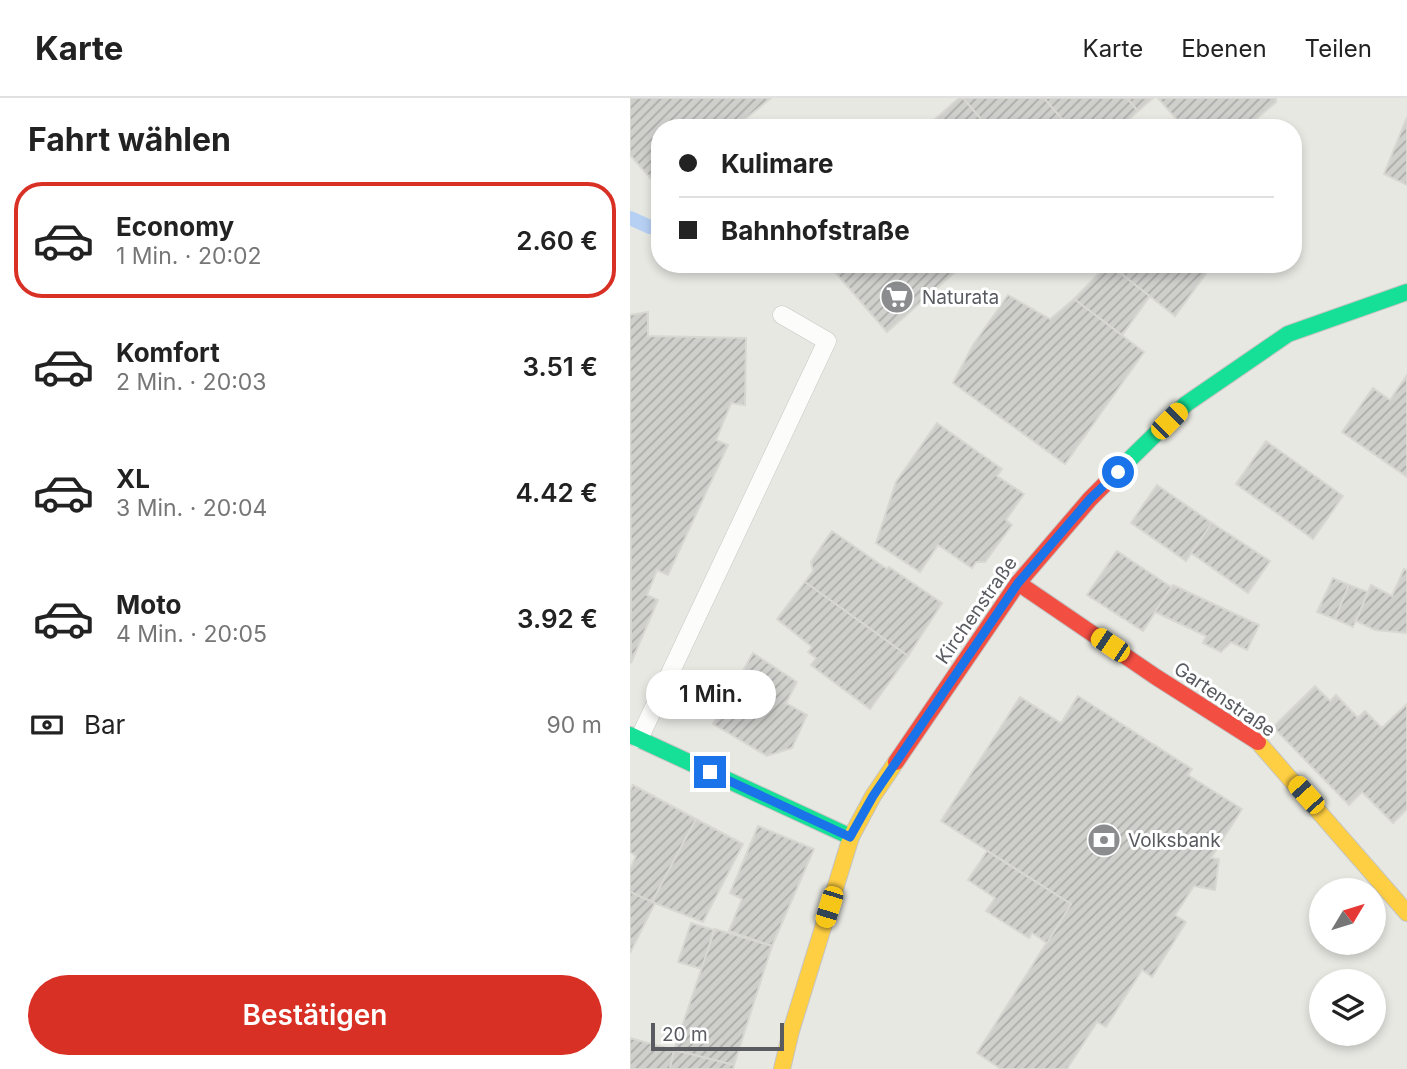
<!DOCTYPE html>
<html lang="de">
<head>
<meta charset="utf-8">
<style>
	:root { --surface:#fff; --page:#f2f2f2; --text:#222; --muted:#767676; --line:#e0e0e0; --accent:#d93025 }
	body { margin:0; font-family:Inter,sans-serif; background:var(--page); color:var(--text); height:100vh; display:flex; flex-direction:column; font-size:26px; white-space:nowrap }
	* { box-sizing:border-box; margin:0 }
	p { font-size:23px; color:var(--muted) }
	.icon { flex:none; width:38px; height:38px; fill:none; stroke:currentColor; stroke-width:2; stroke-linecap:round; stroke-linejoin:round }
	.map { position:relative; flex:1; overflow:hidden }
	.side { display:flex; flex-direction:column; background:var(--surface); width:630px }
	.side>* { flex:none }
	.banner { position:absolute; left:21px; top:21px; width:651px; height:154px; border-radius:28px; box-shadow:0 4px 10px #0003; display:grid; align-content:center; height:154px; padding:0 28px; background:var(--surface) }
	.needle { width:46px; rotate:52deg }
	.fabs { position:absolute; left:679px; top:780px; display:grid; gap:14px }
	.fabs a { display:grid; place-items:center; width:77px; height:77px; border-radius:50%; background:var(--surface); box-shadow:0 4px 10px #0003; font-size:35px }
	.scale { position:absolute; left:21px; bottom:18px; width:133px; box-sizing:border-box; padding-left:7px; border:4px solid #595b61; border-top:0; font-size:19px; line-height:24px; white-space:nowrap; color:#595b61; -webkit-text-stroke:5px #fff; paint-order:stroke }
	.end { position:absolute; width:32px; height:32px; margin:-16px; border:9px solid #1a73e8; background:#fff; box-shadow:0 0 0 4px #fff }
	.from { border-radius:50% }
	.bubble { position:absolute; height:49px; border-radius:24px; background:var(--surface); box-shadow:0 4px 10px #0003; font-size:23px; font-weight:600; line-height:49px; text-align:center }
	.car { position:absolute; width:21px; height:42px; margin:-21px -10px; border-radius:9px; box-shadow:0 0 5px 2px #0007; background:linear-gradient(#f5c518 24%,#345 0 40%,#f5c518 0 76%,#345 0 86%,#f5c518 0) }
	.banner b { display:flex; align-items:center; gap:24px; height:66px; font-size:26px }
	.banner b+b { border-top:2px solid var(--line) }
	.banner i { width:18px; height:18px; background:var(--text) }
	ul { padding:0; list-style:none }
	li { display:flex; align-items:center; gap:21px; height:116px; margin:0 14px 10px; padding:0 14px; border:4px solid transparent; border-radius:28px }
	li div { flex:1 }
	li b { display:block; font-size:26px }
	li em { font-style:normal; font-weight:600 }
	li.selected { border-color:var(--accent) }
	li>.icon { width:63px; height:63px; stroke-width:1.5 }
	h2 { padding:0 28px; font-size:32px; line-height:84px }
	.pay { display:flex; align-items:center; gap:18px; height:77px; padding:0 28px; font-size:26px }
	.pay p { margin-inline-start:auto }
	.button { display:flex; gap:14px; margin-top:auto; padding:14px 28px }
	.button a { flex:1; height:80px; border-radius:42px; background:var(--accent); color:#fff; font-size:28px; font-weight:600; line-height:80px; text-align:center }
	header { display:flex; align-items:center; gap:42px; box-sizing:border-box; height:98px; padding:0 35px; background:var(--surface); border-bottom:2px solid var(--line) }
	header strong { font-size:33px }
	nav { display:flex; gap:38px; margin-inline-start:auto; font-size:24px }
	main { display:flex; flex:1; min-height:0 }
	.map>svg:first-child { display:block }
	.lines { fill:none; stroke-linecap:round; stroke-linejoin:round }
	.stream { stroke:#b6d0f4; stroke-width:14 }
	.building { fill:url(#building-hatch); stroke:#d8d7d2; stroke-width:2 }
	.lane-casing { stroke:#c6c6c5; stroke-width:19 }
	.fast-casing { stroke:#c4c4c4; stroke-width:18 }
	.slow-casing { stroke:#c4c4c4; stroke-width:18 }
	.jam-casing { stroke:#c4c4c4; stroke-width:18 }
	.lane { stroke:#fcfcfb; stroke-width:18 }
	.fast { stroke:#16e098; stroke-width:16 }
	.slow { stroke:#ffcf43; stroke-width:16 }
	.jam { stroke:#f24e42; stroke-width:16 }
	.route { stroke:#1a73e8; stroke-width:9 }
	.labels { text-anchor:middle; stroke-width:6; stroke-linejoin:round; paint-order:stroke }
	.poi-label { font-size:19px; fill:#595b61; stroke:#fff; text-anchor:start }
	.street-label { font-size:19px; fill:#595b61; stroke:#fff }
</style>
</head>
<body>
<header>
<strong>Karte</strong>
<nav><a>Karte</a><a>Ebenen</a><a>Teilen</a></nav>
</header>
<main>
<section class="side">
<h2>Fahrt wählen</h2>
<ul>
<li class="selected"><svg class="icon" aria-label="car" viewBox="0 0 24 24"><path d="M5 17H2v-5l4-1 3-4h7l3 4 3 1v5h-3M9 17h6M6 11h13"/><circle cx="7" cy="17" r="2"/><circle cx="17" cy="17" r="2"/></svg><div><b>Economy</b><p>1 Min. · 20:02</p></div><em>2.60 €</em></li>
<li><svg class="icon" aria-label="car" viewBox="0 0 24 24"><path d="M5 17H2v-5l4-1 3-4h7l3 4 3 1v5h-3M9 17h6M6 11h13"/><circle cx="7" cy="17" r="2"/><circle cx="17" cy="17" r="2"/></svg><div><b>Komfort</b><p>2 Min. · 20:03</p></div><em>3.51 €</em></li>
<li><svg class="icon" aria-label="car" viewBox="0 0 24 24"><path d="M5 17H2v-5l4-1 3-4h7l3 4 3 1v5h-3M9 17h6M6 11h13"/><circle cx="7" cy="17" r="2"/><circle cx="17" cy="17" r="2"/></svg><div><b>XL</b><p>3 Min. · 20:04</p></div><em>4.42 €</em></li>
<li><svg class="icon" aria-label="car" viewBox="0 0 24 24"><path d="M5 17H2v-5l4-1 3-4h7l3 4 3 1v5h-3M9 17h6M6 11h13"/><circle cx="7" cy="17" r="2"/><circle cx="17" cy="17" r="2"/></svg><div><b>Moto</b><p>4 Min. · 20:05</p></div><em>3.92 €</em></li>
</ul>
<div class="pay"><svg class="icon" aria-label="cash" viewBox="0 0 24 24"><path d="M3 7h18v10H3z"/><circle cx="12" cy="12" r="2"/></svg>Bar<p>90 m</p></div>
<div class="button"><a>Bestätigen</a></div>
</section>
<div class="map">
<svg width="777" height="971" viewBox="0 0 777 971">
	<defs>
		<pattern id="building-hatch" width="6" height="6" patternUnits="userSpaceOnUse" patternTransform="scale(1.75)"><rect width="6" height="6" fill="#cfcfcc"/><path d="M-1 1l2-2M0 6l6-6M5 7l2-2" fill="none" stroke="#ababa9"/></pattern>
	</defs>
	<rect width="100%" height="100%" fill="#e8e8e3"/>
	<g class="lines">
		<path class="stream" d="M0,120L20,129"/>
	</g>
	<g class="building">
		<path d="M0,0H141L104,30H30L29,90L0,57Z"/>
		<path d="M329,0H333L359,30H295Z"/>
		<path d="M333,0H414L440,30H359Z"/>
		<path d="M414,0H497L508,13L490,30H440Z"/>
		<path d="M497,0H523L508,13Z"/>
		<path d="M528,0H646V4L616,30H554Z"/>
		<path d="M777,19V87L754,76Z"/>
		<path d="M198,166H334L257,234Z"/>
		<path d="M478,166L520,198L492,237L444,201Z"/>
		<path d="M479,166H583L545,218Z"/>
		<path d="M378,197L420,221L444,201L514,254L435,366L323,285L343,247Z"/>
		<path d="M18,214V238L116,240L115,307L101,305L86,342L98,347L38,477L27,472L17,497L28,502L1,565L0,217Z"/>
		<path d="M777,277V379L712,334L743,290L760,302Z"/>
		<path d="M307,325L372,371L367,378L394,396L376,422L382,427L355,464H346L342,470L308,447L290,474L246,445L266,384Z"/>
		<path d="M636,343L713,398L683,441L606,386Z"/>
		<path d="M527,387L582,425L556,463L501,425Z"/>
		<path d="M582,425L640,463L618,495L561,455Z"/>
		<path d="M202,433L257,471L259,469L312,505L278,558L175,484L183,473L181,464Z"/>
		<path d="M487,453L541,489L513,533L457,497Z"/>
		<path d="M774,471L777,472V535L745,532L726,523L741,487L762,498Z"/>
		<path d="M703,480L719,487L705,521L687,514Z"/>
		<path d="M175,484L278,558L240,611L181,567L186,560L178,554L182,549L147,521Z"/>
		<path d="M543,487L629,527L617,552L601,544L591,554L573,545L576,538L525,514Z"/>
		<path d="M719,487L738,494L723,529L705,521Z"/>
		<path d="M123,555L167,584L156,605L177,617L162,650L137,658L83,626Z"/>
		<path d="M685,588L700,603L706,597L728,620L735,613L752,630L777,606V711L763,725L732,694L719,707L643,629Z"/>
		<path d="M448,598L562,671L558,677L612,711L581,760L589,761L585,792L564,788L545,817L556,824L522,879L512,872L476,929L467,924L437,971H371L347,955L441,806L311,723L390,599L431,625Z"/>
		<path d="M3,687L66,721L22,804L0,794V771L6,758L0,754V693Z"/>
		<path d="M66,721L113,746L73,824L22,804Z"/>
		<path d="M128,728L184,751L142,848L99,833L112,801L100,795Z"/>
		<path d="M357,753L441,806L417,845L402,835L399,840L356,813L365,800L338,782Z"/>
		<path d="M0,794L25,805L0,855Z"/>
		<path d="M61,825L84,832L72,871L48,864Z"/>
		<path d="M85,831L142,848L104,967L44,952Z"/>
		<path d="M0,940L44,952L40,971H0Z"/>
		<path d="M44,952L104,967L103,971H40Z"/>
	</g>
	<g class="lines">
		<defs>
			<path id="lane" d="M9,641L197,243L152,217"/>
			<g id="fast">
				<path d="M496,365L556,306L658,236L777,194"/>
				<path d="M0,637L221,739"/>
			</g>
			<g id="slow">
				<path d="M628,644L777,815"/>
				<path d="M152,971L161,933L221,739L243,698L266,664"/>
			</g>
			<g id="jam">
				<path d="M388,485L526,579L628,644"/>
				<path d="M266,664L388,485L460,401L496,365"/>
			</g>
		</defs>
		<use href="#lane" class="lane-casing"/>
		<use href="#fast" class="fast-casing"/>
		<use href="#slow" class="slow-casing"/>
		<use href="#jam" class="jam-casing"/>
		<use href="#lane" class="lane"/>
		<use href="#fast" class="fast"/>
		<use href="#slow" class="slow"/>
		<use href="#jam" class="jam"/>
	</g>
	<g class="lines">
		<path class="route" d="M80,674L220,739L243,698L388,485L460,401L488,374"/>
	</g>
	<defs>
		<symbol id="supermarket-disc" viewBox="-11 -11 22 22"><circle r="9.5" fill="#8b8c8e" stroke="#fff"/><path d="M-6-5.5h2.5l.6 2H6L4.5 2H-2.5L-4.4-4H-6ZM-1.5 3.2a1.3 1.3 0 1 0 .1 0ZM3 3.2a1.3 1.3 0 1 0 .1 0Z" fill="#fff"/></symbol>
		<symbol id="bank-disc" viewBox="-11 -11 22 22"><circle r="9.5" fill="#8b8c8e" stroke="#fff"/><path d="M-6-4H6V4H-6ZM0-2.3a2.3 2.3 0 1 0 0 4.6a2.3 2.3 0 1 0 0-4.6Z" fill="#fff"/></symbol>
	</defs>
	<g fill-rule="evenodd">
		<use href="#supermarket-disc" x="248" y="180" width="38" height="38"/>
		<use href="#bank-disc" x="455" y="723" width="38" height="38"/>
	</g>
	<g class="labels">
		<g class="poi-label">
			<text x="292" y="206">Naturata</text>
			<text x="498" y="749">Volksbank</text>
		</g>
		<g class="street-label">
			<text transform="translate(346 512) rotate(-55)" y="7">Kirchenstraße</text>
			<text transform="translate(595 601) rotate(34)" y="7">Gartenstraße</text>
		</g>
	</g>
</svg>
<div class="fabs">
<a><svg class="needle" viewBox="-14 -14 28 28"><path d="M0-13l5 13h-10z" fill="#e53935"/><path d="M0 13l5-13h-10z" fill="#767676"/></svg></a>
<a><svg class="icon" aria-label="layers" viewBox="0 0 24 24"><path d="M12 4l9 5-9 5-9-5zM3 14l9 5 9-5"/></svg></a>
</div>
<div class="scale">20 m</div>
<i class="end from" style="left:488px;top:374px"></i>
<i class="end" style="left:80px;top:674px"></i>
<div class="bubble" style="left:16px;top:572px;width:130px">1 Min.</div>
<i class="car" style="left:539px;top:323px;rotate:45deg"></i>
<i class="car" style="left:480px;top:547px;rotate:304deg"></i>
<i class="car" style="left:676px;top:697px;rotate:318deg"></i>
<i class="car" style="left:199px;top:809px;rotate:197deg"></i>
<div class="banner">
<b><i class="from"></i>Kulimare</b>
<b><i></i>Bahnhofstraße</b>
</div>
</div>
</main>
</body>
</html>
